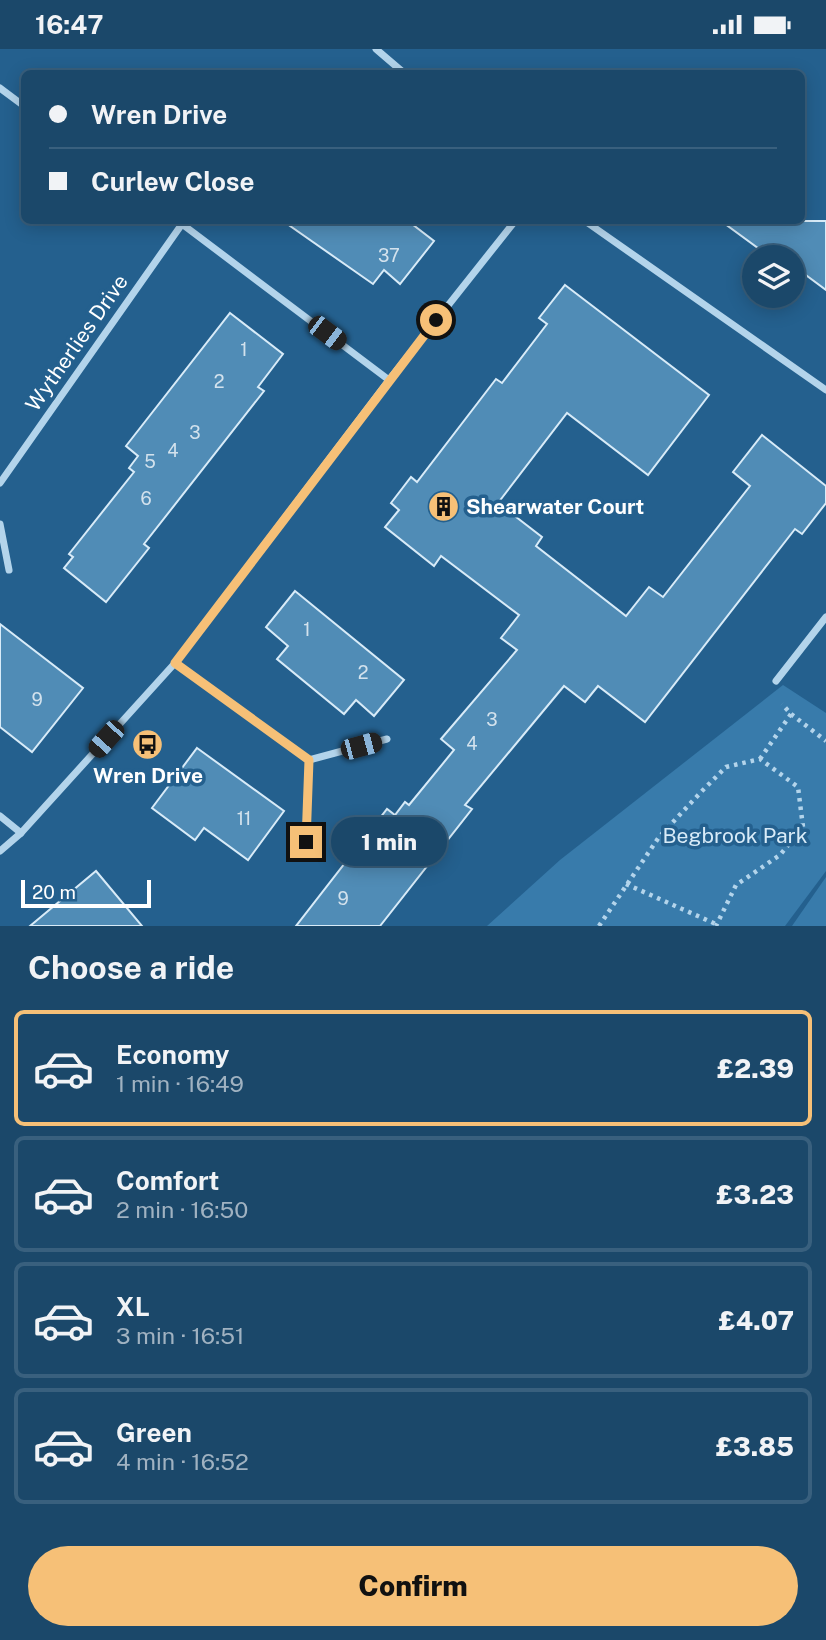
<!DOCTYPE html>
<html lang="en">
<head>
<meta charset="utf-8">
<style>
	:root { --surface:#1b486a; --page:#285272; --text:#f1f3f6; --muted:#a0b2c1; --line:#39607e; --accent:#f6c077 }
	body { margin:0; font-family:"Public Sans",sans-serif; background:var(--page); color:var(--text); height:100vh; display:flex; flex-direction:column; font-size:26px; white-space:nowrap }
	* { box-sizing:border-box; margin:0 }
	p { font-size:23px; color:var(--muted) }
	.icon { flex:none; width:38px; height:38px; fill:none; stroke:currentColor; stroke-width:2; stroke-linecap:round; stroke-linejoin:round }
	.map { position:relative; height:877px; overflow:hidden }
	.panel { display:flex; flex-direction:column; background:var(--surface); flex:1 }
	.panel>* { flex:none }
	.top-card { position:absolute; left:21px; top:21px; width:784px; height:154px; border-radius:10px; box-shadow:0 4px 18px #0003,0 0 0 2px var(--line); display:grid; align-content:center; height:154px; padding:0 28px; background:var(--surface) }
	.buttons { position:absolute; left:742px; top:196px; display:grid; gap:14px }
	.buttons a { display:grid; place-items:center; width:63px; height:63px; border-radius:50%; background:var(--surface); box-shadow:0 4px 18px #0003,0 0 0 2px var(--line); font-size:35px }
	.scale { position:absolute; left:21px; bottom:18px; width:130px; box-sizing:border-box; padding-left:7px; border:4px solid #fff; border-top:0; font-size:19px; line-height:24px; white-space:nowrap; color:#fff; -webkit-text-stroke:5px #24608e; paint-order:stroke }
	.end { position:absolute; width:32px; height:32px; margin:-16px; border:9px solid #f6c077; background:#111; box-shadow:0 0 0 4px #111 }
	.from { border-radius:50% }
	.bubble { position:absolute; height:49px; border-radius:24px; background:var(--surface); box-shadow:0 4px 18px #0003,0 0 0 2px var(--line); font-size:23px; font-weight:800; line-height:49px; text-align:center }
	.car { position:absolute; width:21px; height:42px; margin:-21px -10px; border-radius:9px; box-shadow:0 0 5px 2px #0007; background:linear-gradient(#222 24%,#8ab4d8 0 40%,#222 0 76%,#8ab4d8 0 86%,#222 0) }
	.top-card b { display:flex; align-items:center; gap:24px; height:66px; font-size:26px }
	.top-card b+b { border-top:2px solid var(--line) }
	.top-card i { width:18px; height:18px; background:var(--text) }
	ul { padding:0; list-style:none }
	li { display:flex; align-items:center; gap:21px; height:116px; margin:0 14px 10px; padding:0 14px; border:4px solid var(--line); border-radius:10px }
	li div { flex:1 }
	li b { display:block; font-size:26px }
	li em { font-style:normal; font-weight:800 }
	li.on { border-color:var(--accent) }
	li>.icon { width:63px; height:63px; stroke-width:1.5 }
	h2 { padding:0 28px; font-size:32px; line-height:84px }
	.cta { display:flex; gap:14px; margin-top:auto; padding:14px 28px }
	.cta a { flex:1; height:80px; border-radius:42px; background:var(--accent); color:#111; font-size:28px; font-weight:800; line-height:80px; text-align:center }
	.status { display:flex; justify-content:space-between; align-items:center; height:49px; padding:0 35px; background:var(--surface); direction:ltr }
	.status svg { height:19px; fill:currentColor }
	.map>svg:first-child { display:block }
	.green { fill:#387bab }
	.building { fill:#508cb6; stroke:#d8ebf8; stroke-width:2 }
	.lines { fill:none; stroke-linecap:round; stroke-linejoin:round }
	.path { stroke:#b3d4eb; stroke-width:4.5; stroke-dasharray:3.5 5; stroke-linecap:butt }
	.minor { stroke:#b3d4eb; stroke-width:7 }
	.route { stroke:#f6c077; stroke-width:9 }
	.labels { text-anchor:middle; stroke-width:7; stroke-linejoin:round; paint-order:stroke }
	.number-label { font-size:18px; fill:#d3e2ed }
	.street-label { font-size:21px; fill:#fff; stroke:#24608e }
	.poi-label { font-size:21px; font-weight:bold; fill:#fff; stroke:#24608e; text-anchor:start }
	.park-label { font-size:21px; fill:#d8ebf8; stroke:#24608e }
</style>
</head>
<body>
<div class="status"><b>16:47</b><svg viewBox="0 0 49 12"><path d="M0 12V9h3v3zM5 12V6h3v6zM10 12V3h3v9zM15 12V0h3v12zM26 1h20v11H26zM47 4h2v5h-2z"/></svg></div>
<div class="map">
<svg width="826" height="877" viewBox="0 0 826 877">
	<rect width="100%" height="100%" fill="#24608e"/>
	<g class="green">
		<path d="M783,636L826,664V822L785,877H487L560,811Z"/>
		<path d="M826,828V877H792Z"/>
	</g>
	<g class="building">
		<path d="M283,172H408L434,192L400,235L384,221L373,235Z"/>
		<path d="M721,172H826V241L795,218L793,222V208H770Z"/>
		<path d="M565,236L709,346L648,426L567,364L498,454L542,488L536,497L626,567L649,538L663,548L750,437L733,423L762,386L826,437V454L802,485L795,480L645,673L598,637L585,653L564,637L465,756L472,760L380,877H296L387,760L395,766L405,753L409,756L454,701L441,690L517,601L501,589L519,566L441,507L434,517L385,478L399,461L391,454L411,428L417,433L496,330L502,334L547,275L539,269Z"/>
		<path d="M230,264L283,305L258,338L264,342L144,495L149,499L106,553L64,519L73,508L69,505L134,423L129,419L138,407L126,397Z"/>
		<path d="M295,542L404,631L374,667L356,651L344,665L277,610L288,597L266,578Z"/>
		<path d="M0,575L83,639L32,703L0,678Z"/>
		<path d="M197,699L284,762L248,811L204,779L195,791L152,759Z"/>
		<path d="M96,822L142,877H30Z"/>
	</g>
	<g class="lines">
		<g class="path">
			<path d="M791,665L826,692"/>
			<path d="M760,710L791,665L782,655"/>
			<path d="M626,835L718,876"/>
			<path d="M599,877L659,788L702,742L726,718L760,710L798,738L803,778L780,806L736,836L716,877"/>
		</g>
		<g class="minor">
			<path d="M376,0L404,24"/>
			<path d="M0,39L24,57"/>
			<path d="M178,172L389,331"/>
			<path d="M585,172L826,341"/>
			<path d="M0,434L182,175"/>
			<path d="M0,475L9,521"/>
			<path d="M175,614L309,711"/>
			<path d="M776,632L826,568"/>
			<path d="M0,767L21,784"/>
			<path d="M306,794L309,711L387,690"/>
			<path d="M0,802L21,784L175,614L389,331L515,172"/>
		</g>
	</g>
	<g class="lines">
		<path class="route" d="M306,793L309,711L175,614L436,271"/>
	</g>
	<defs>
		<symbol id="building-disc" viewBox="-11 -11 22 22"><circle r="9.5" fill="#f6c077" stroke="#24608e"/><path d="M-4-6H4V6H1V3H-1V6H-4ZM-2.5-4.3h1.7v1.8h-1.7ZM.8-4.3h1.7v1.8H.8ZM-2.5-1h1.7V.8h-1.7ZM.8-1h1.7V.8H.8Z" fill="#111"/></symbol>
		<symbol id="bus-disc" viewBox="-11 -11 22 22"><circle r="9.5" fill="#f6c077" stroke="#24608e"/><path d="M-5-6H5V4H4V6H2V4H-2V6H-4V4H-5ZM-3.5-4V0h7V-4ZM-3.5 1.2v1.5H-2V1.2ZM2 1.2v1.5H3.5V1.2Z" fill="#111"/></symbol>
	</defs>
	<g fill-rule="evenodd">
		<use href="#building-disc" x="426" y="440" width="35" height="35"/>
		<use href="#bus-disc" x="130" y="678" width="35" height="35"/>
	</g>
	<g class="labels">
		<g class="number-label">
			<text x="389" y="213">37</text>
			<text x="244" y="307">1</text>
			<text x="219" y="339">2</text>
			<text x="195" y="390">3</text>
			<text x="173" y="408">4</text>
			<text x="150" y="419">5</text>
			<text x="146" y="456">6</text>
			<text x="307" y="587">1</text>
			<text x="363" y="630">2</text>
			<text x="37" y="657">9</text>
			<text x="492" y="677">3</text>
			<text x="472" y="701">4</text>
			<text x="244" y="776">11</text>
			<text x="343" y="856">9</text>
		</g>
		<g class="street-label">
			<text transform="translate(77 294) rotate(-55)" y="7">Wytherlies Drive</text>
		</g>
		<g class="poi-label">
			<text x="466" y="465">Shearwater Court</text>
			<text x="148" y="734" text-anchor="middle">Wren Drive</text>
		</g>
		<g class="park-label">
			<text x="735" y="794">Begbrook Park</text>
		</g>
	</g>
</svg>
<div class="buttons">
<a><svg class="icon" aria-label="layers" viewBox="0 0 24 24"><path d="M12 4l9 5-9 5-9-5zM3 14l9 5 9-5"/></svg></a>
</div>
<div class="scale">20 m</div>
<i class="end from" style="left:436px;top:271px"></i>
<i class="end" style="left:306px;top:793px"></i>
<div class="bubble" style="left:331px;top:768px;width:116px">1 min</div>
<i class="car" style="left:327px;top:284px;rotate:127deg"></i>
<i class="car" style="left:106px;top:690px;rotate:222deg"></i>
<i class="car" style="left:361px;top:697px;rotate:75deg"></i>
<div class="top-card">
<b><i class="from"></i>Wren Drive</b>
<b><i></i>Curlew Close</b>
</div>
</div>
<section class="panel">
<h2>Choose a ride</h2>
<ul>
<li class="on"><svg class="icon" aria-label="car" viewBox="0 0 24 24"><path d="M5 17H2v-5l4-1 3-4h7l3 4 3 1v5h-3M9 17h6M6 11h13"/><circle cx="7" cy="17" r="2"/><circle cx="17" cy="17" r="2"/></svg><div><b>Economy</b><p>1 min · 16:49</p></div><em>£2.39</em></li>
<li><svg class="icon" aria-label="car" viewBox="0 0 24 24"><path d="M5 17H2v-5l4-1 3-4h7l3 4 3 1v5h-3M9 17h6M6 11h13"/><circle cx="7" cy="17" r="2"/><circle cx="17" cy="17" r="2"/></svg><div><b>Comfort</b><p>2 min · 16:50</p></div><em>£3.23</em></li>
<li><svg class="icon" aria-label="car" viewBox="0 0 24 24"><path d="M5 17H2v-5l4-1 3-4h7l3 4 3 1v5h-3M9 17h6M6 11h13"/><circle cx="7" cy="17" r="2"/><circle cx="17" cy="17" r="2"/></svg><div><b>XL</b><p>3 min · 16:51</p></div><em>£4.07</em></li>
<li><svg class="icon" aria-label="car" viewBox="0 0 24 24"><path d="M5 17H2v-5l4-1 3-4h7l3 4 3 1v5h-3M9 17h6M6 11h13"/><circle cx="7" cy="17" r="2"/><circle cx="17" cy="17" r="2"/></svg><div><b>Green</b><p>4 min · 16:52</p></div><em>£3.85</em></li>
</ul>
<div class="cta"><a>Confirm</a></div>
</section>
</body>
</html>
